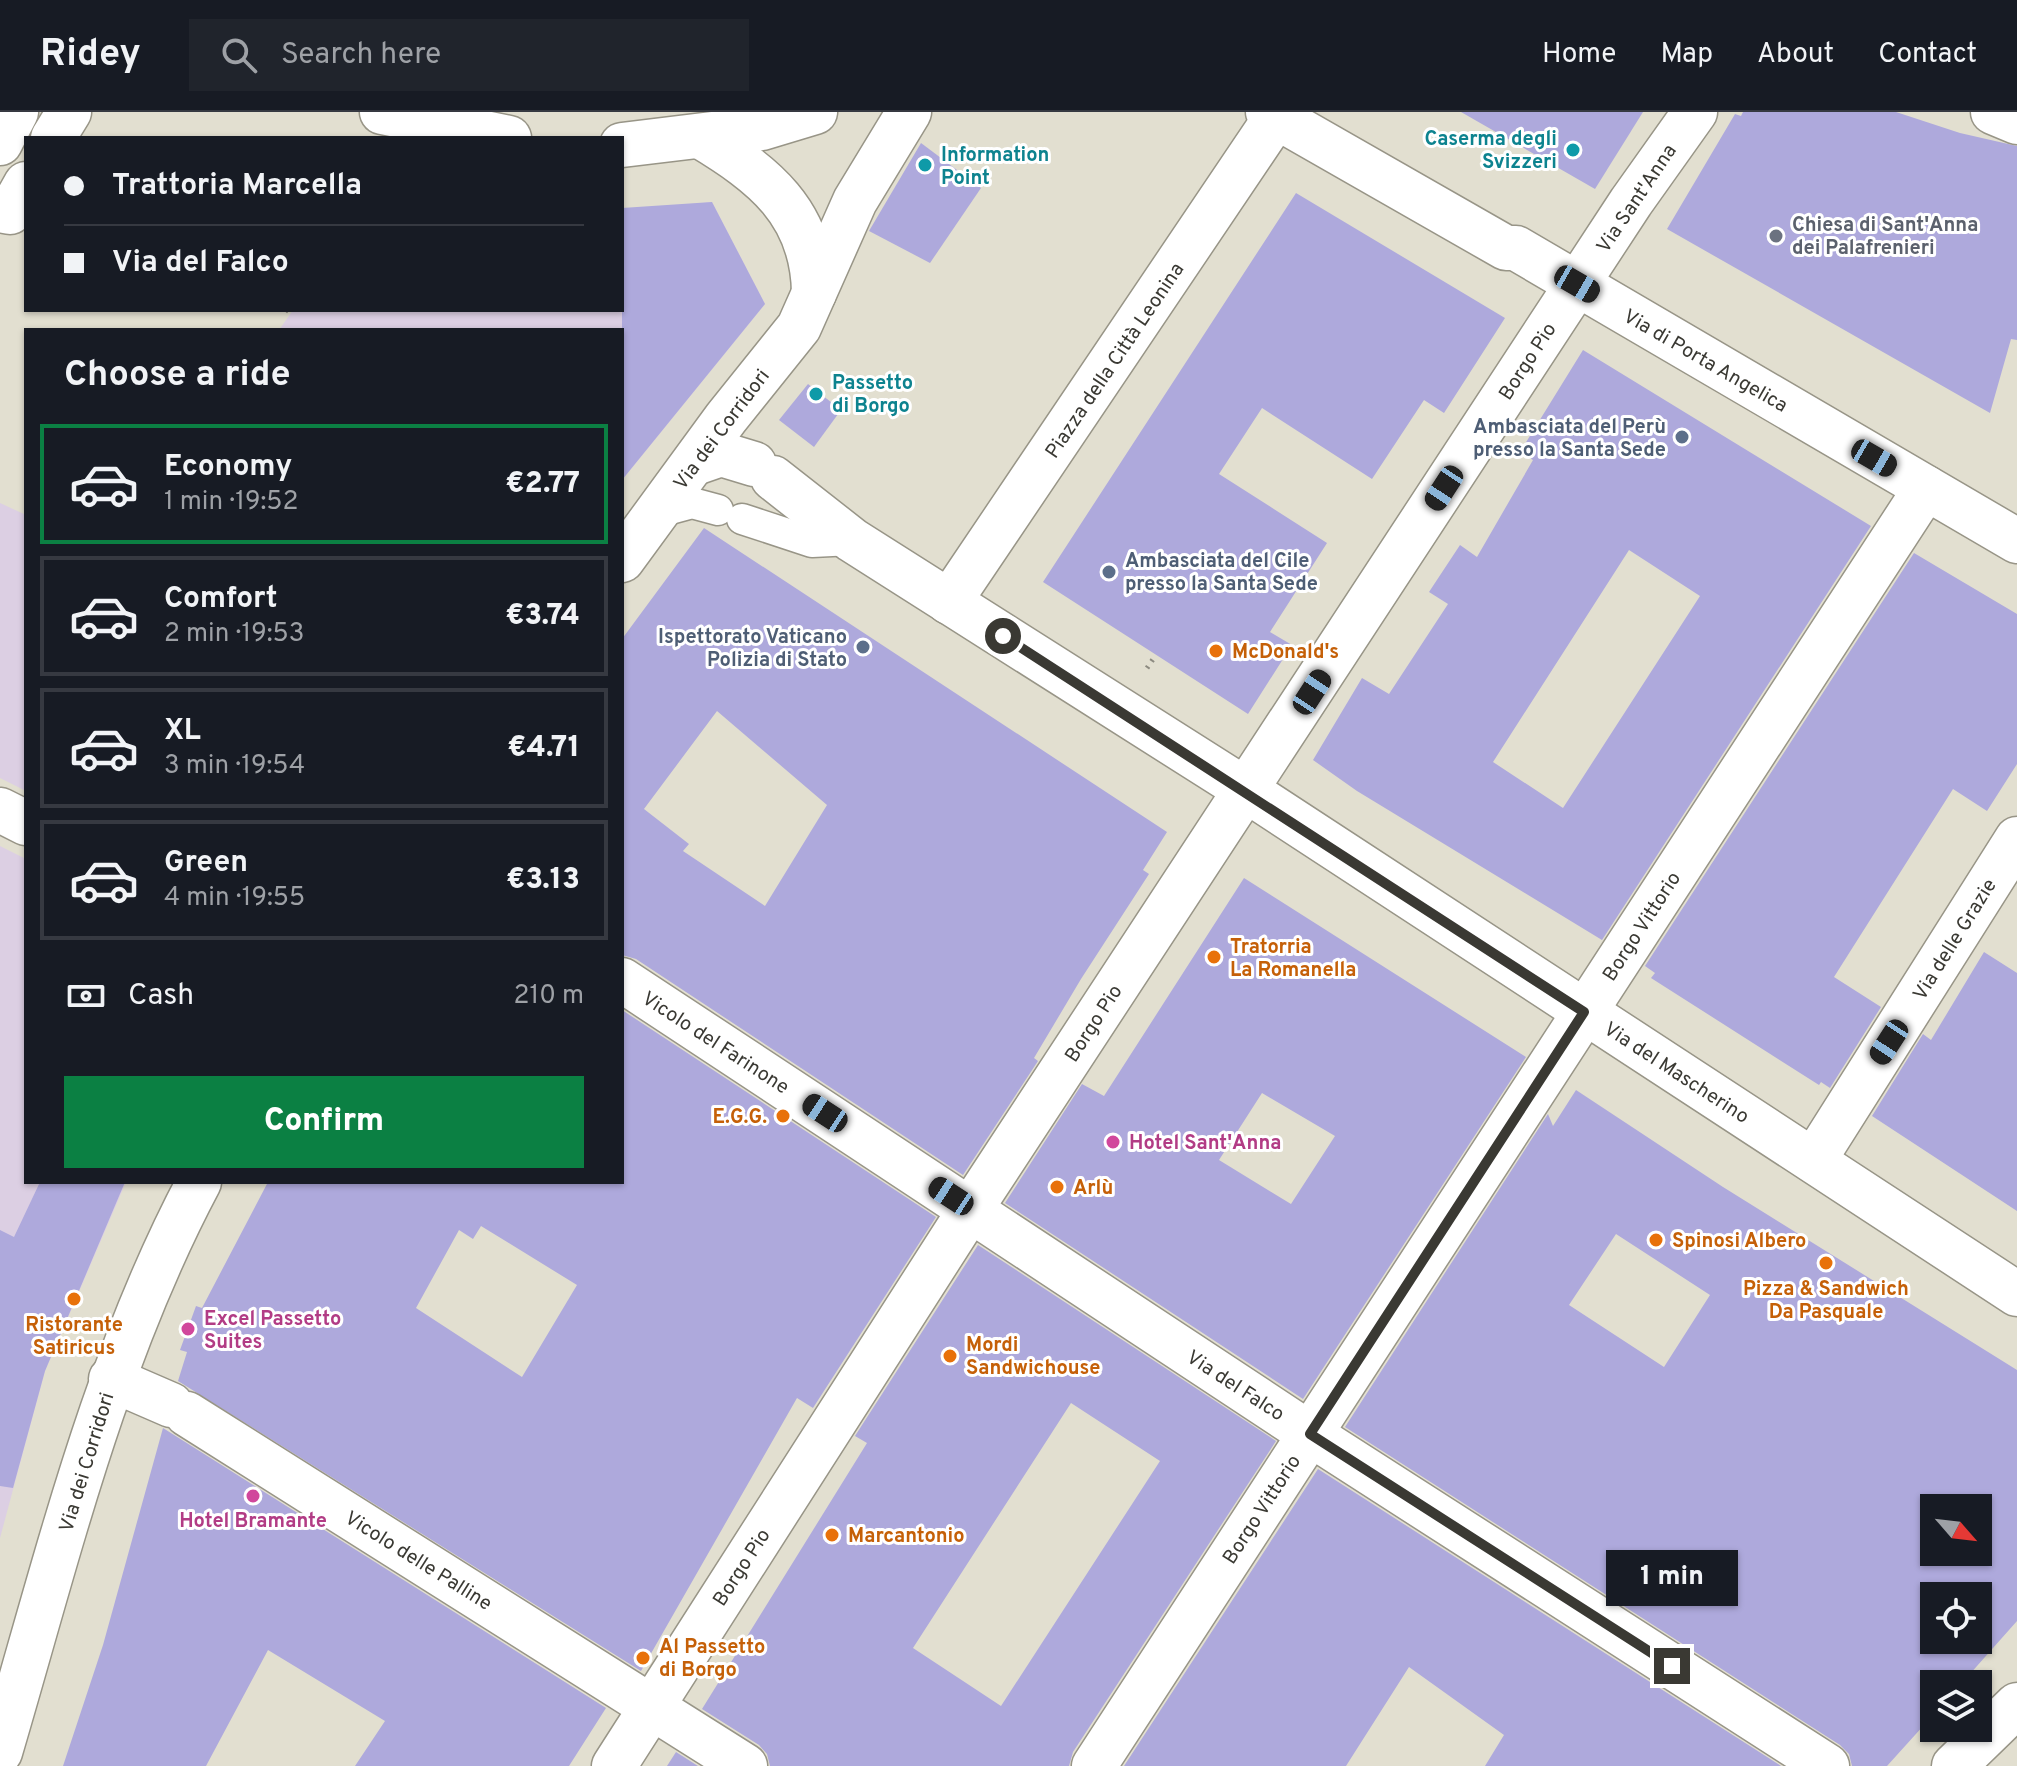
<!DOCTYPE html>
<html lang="en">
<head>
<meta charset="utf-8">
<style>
	:root { --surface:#171b24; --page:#20242c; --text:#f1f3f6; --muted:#9ea1a6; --line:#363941; --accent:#0b8043 }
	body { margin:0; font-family:Overpass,sans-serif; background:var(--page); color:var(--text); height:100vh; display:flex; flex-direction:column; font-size:30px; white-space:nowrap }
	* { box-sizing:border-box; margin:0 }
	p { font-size:26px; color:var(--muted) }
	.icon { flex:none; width:44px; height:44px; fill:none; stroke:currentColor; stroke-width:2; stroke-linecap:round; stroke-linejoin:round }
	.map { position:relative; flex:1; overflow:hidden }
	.panel { position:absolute; left:24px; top:216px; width:600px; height:856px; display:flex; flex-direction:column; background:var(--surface); border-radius:0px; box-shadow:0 2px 6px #0004 }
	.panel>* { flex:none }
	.hud { position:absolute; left:24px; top:24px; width:600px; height:176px; border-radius:0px; box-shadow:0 2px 6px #0004; display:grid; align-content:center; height:176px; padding:0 40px; background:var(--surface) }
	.needle { width:52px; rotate:118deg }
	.buttons { position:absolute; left:1920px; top:1382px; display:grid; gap:16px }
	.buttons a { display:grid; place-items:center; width:72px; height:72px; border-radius:0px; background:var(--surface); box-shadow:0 2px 6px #0004; font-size:40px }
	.end { position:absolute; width:36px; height:36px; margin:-18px; border:10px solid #3a3933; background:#fff; box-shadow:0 0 0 4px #fff }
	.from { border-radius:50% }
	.bubble { position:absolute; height:56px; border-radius:0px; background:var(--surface); box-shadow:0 2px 6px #0004; font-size:26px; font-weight:800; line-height:56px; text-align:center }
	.car { position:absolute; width:24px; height:48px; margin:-24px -12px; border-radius:10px; box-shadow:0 0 6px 2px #0007; background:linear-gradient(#222 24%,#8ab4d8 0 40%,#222 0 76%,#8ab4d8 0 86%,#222 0) }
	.hud b { display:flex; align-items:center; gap:28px; height:76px; font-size:30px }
	.hud b+b { border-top:2px solid var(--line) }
	.hud i { width:20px; height:20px; background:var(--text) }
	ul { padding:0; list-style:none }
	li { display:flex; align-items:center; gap:24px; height:120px; margin:0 16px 12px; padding:0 24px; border:4px solid var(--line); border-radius:0px }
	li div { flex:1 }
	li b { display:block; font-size:30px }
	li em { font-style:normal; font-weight:800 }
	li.selected { border-color:var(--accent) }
	li>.icon { width:72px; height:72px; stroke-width:1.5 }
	h2 { padding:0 40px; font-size:36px; line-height:96px }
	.pay { display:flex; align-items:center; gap:20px; height:88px; padding:0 40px; font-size:30px }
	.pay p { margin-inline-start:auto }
	.cta { display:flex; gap:16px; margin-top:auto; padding:16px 40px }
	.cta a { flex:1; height:92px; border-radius:0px; background:var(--accent); color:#fff; font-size:32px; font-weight:800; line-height:92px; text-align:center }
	header { display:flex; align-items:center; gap:48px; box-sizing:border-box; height:112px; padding:0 40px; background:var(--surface); border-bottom:2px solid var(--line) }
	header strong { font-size:38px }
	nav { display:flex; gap:44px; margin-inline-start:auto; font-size:28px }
	.search { width:560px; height:72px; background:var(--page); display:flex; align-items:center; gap:20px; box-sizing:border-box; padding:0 28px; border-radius:0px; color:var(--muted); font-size:30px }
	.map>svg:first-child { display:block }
	.commercial { fill:#dccfe3 }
	.building { fill:#aea9dc; fill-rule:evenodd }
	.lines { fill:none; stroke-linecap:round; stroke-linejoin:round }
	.lane-casing { stroke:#989587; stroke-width:33 }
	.street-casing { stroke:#989587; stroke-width:47 }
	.path { stroke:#8d8b81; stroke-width:5; stroke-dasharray:2 6; stroke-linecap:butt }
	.lane { stroke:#fff; stroke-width:30 }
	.street { stroke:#fff; stroke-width:44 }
	.route { stroke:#3a3933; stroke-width:10 }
	.culture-dot { fill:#0f9aa8; stroke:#fff; stroke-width:3 }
	.worship-dot { fill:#6b7280; stroke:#fff; stroke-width:3 }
	.service-dot { fill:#5c6f8a; stroke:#fff; stroke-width:3 }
	.food-dot { fill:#e8710a; stroke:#fff; stroke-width:3 }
	.hotel-dot { fill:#d1479c; stroke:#fff; stroke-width:3 }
	.labels { text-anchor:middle; stroke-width:6; stroke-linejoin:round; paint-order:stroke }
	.culture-label { font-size:20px; font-weight:bold; fill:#0d838f; stroke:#fff; text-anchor:start }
	.street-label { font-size:20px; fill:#3a3933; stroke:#fff }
	.worship-label { font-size:20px; font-weight:bold; fill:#5b616d; stroke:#fff; text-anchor:start }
	.service-label { font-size:20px; font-weight:bold; fill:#4e5e75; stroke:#fff; text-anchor:end }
	.food-label { font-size:20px; font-weight:bold; fill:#c56008; stroke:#fff; text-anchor:start }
	.hotel-label { font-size:20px; font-weight:bold; fill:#b23c85; stroke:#fff; text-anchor:start }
</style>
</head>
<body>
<header>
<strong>Ridey</strong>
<div class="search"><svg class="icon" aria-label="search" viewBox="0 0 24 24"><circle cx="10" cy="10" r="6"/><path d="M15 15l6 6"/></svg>Search here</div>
<nav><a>Home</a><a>Map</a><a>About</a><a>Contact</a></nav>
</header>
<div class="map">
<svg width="2017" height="1654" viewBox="0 0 2017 1654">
	<rect width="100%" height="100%" fill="#e2dfd0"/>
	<g class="commercial">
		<path d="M712,90L765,192L622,368V218H279L293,198H622L642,97Z"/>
		<path d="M0,391L26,403V679L0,666Z"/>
		<path d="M0,734L26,747V1070H126L45,1259L0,1426Z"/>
	</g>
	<g class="building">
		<path d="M1461,0H1643L1595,77Z"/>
		<path d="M1743,0H1896L1960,21L2017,34V228L2011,227L1990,301L1667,117L1735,2L1741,4Z"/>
		<path d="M921,31L981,76L930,151L869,119Z"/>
		<path d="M1296,81L1505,206L1444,301L1424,288L1372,367L1262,296L1219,362L1327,431L1270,520L1292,533L1248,602L1043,470Z"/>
		<path d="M712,90L765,192L622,368V96Z"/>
		<path d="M1583,238L1871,414L1602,828L1357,679L1313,648L1362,566L1389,582L1448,492L1429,480L1460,433L1477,445L1533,348L1520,340ZM1629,438L1700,484L1563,696L1493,650Z"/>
		<path d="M808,272L841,298L814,335L779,308Z"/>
		<path d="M704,416L1167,720L1143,758L1149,762L1081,867L1034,946L1038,949L963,1063L636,847L622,843V527ZM717,599L827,693L765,794L683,739L689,732L644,697Z"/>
		<path d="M1914,441L2017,502V652L1987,699L1953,677L1834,865L1881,895L1830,976L1821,970L1819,973L1651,866L1655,861L1645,854Z"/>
		<path d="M1244,766L1526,945L1303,1287L1005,1091L1082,972L1104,984ZM1262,981L1335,1024L1291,1092L1219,1048Z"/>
		<path d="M1984,840L2017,861V1099L1872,1004L1923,922L1931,928Z"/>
		<path d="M622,898L936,1105L813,1296L797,1286L641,1559L178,1269L187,1240L180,1238L196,1194L202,1196L268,1070H622ZM481,1114L577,1173L522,1265L416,1196L459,1118L473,1127Z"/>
		<path d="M1576,978L1723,1075L2017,1258V1509L1961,1572H1934V1602L1887,1654H1852L1849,1642L1840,1633L1345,1315L1548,1002L1553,1014ZM1616,1122L1710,1183L1664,1255L1569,1193ZM1934,1396H1978V1440H1934ZM1934,1484H1978V1528H1934Z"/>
		<path d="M40,1070H125L45,1259L13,1376L0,1374V1118L14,1125Z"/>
		<path d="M978,1133L1276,1329L1073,1640L1069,1654H770L767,1642L759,1633L702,1597L867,1331L855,1324ZM1071,1291L1160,1349L1001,1594L913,1536Z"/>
		<path d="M163,1316L606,1596L569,1654H355L385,1609L268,1538L206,1654H63L103,1533Z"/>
		<path d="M1318,1357L1781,1654H1485L1504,1623L1409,1555L1346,1654H1124Z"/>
		<path d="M676,1640L698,1654H667Z"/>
	</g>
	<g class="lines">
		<defs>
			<g id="lane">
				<path d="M659,400L692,391L718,398"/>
				<path d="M742,407L812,430L852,428"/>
			</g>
			<g id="street">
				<path d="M382,0L509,26"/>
				<path d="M1268,0L1506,136H1516L2017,429"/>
				<path d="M1993,0L2017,10"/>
				<path d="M700,24C763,62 813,100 814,181"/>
				<path d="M53,26L69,0"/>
				<path d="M0,31L16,0"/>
				<path d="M622,33L762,16L815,0"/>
				<path d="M0,98L10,100L26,72"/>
				<path d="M695,351L721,342L754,352"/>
				<path d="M773,366L852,428L1246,678L2017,1182"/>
				<path d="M622,448L726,306L799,215L855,89L909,0"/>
				<path d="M949,490L1276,5"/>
				<path d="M0,698L26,711"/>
				<path d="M622,868L1310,1322L1827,1654"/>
				<path d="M1814,1048L2017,727"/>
				<path d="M111,1267L171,1293"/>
				<path d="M187,1302L745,1654"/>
				<path d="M0,1640C57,1447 104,1249 199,1070"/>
				<path d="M614,1654L970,1098L1631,90L1695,0"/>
				<path d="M1094,1654L1926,376"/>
				<path d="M1954,1654L2017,1593"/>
			</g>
		</defs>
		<use href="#lane" class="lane-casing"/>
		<use href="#street" class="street-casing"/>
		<g class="path">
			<path d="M287,198L291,201"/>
			<path d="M1147,556L1156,543"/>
		</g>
		<use href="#lane" class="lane"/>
		<use href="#street" class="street"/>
	</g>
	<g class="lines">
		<path class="route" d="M1003,524L1584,900L1310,1322L1672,1554"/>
	</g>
	<g class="culture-dot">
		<circle cx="1573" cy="38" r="8"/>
		<circle cx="925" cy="53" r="8"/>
		<circle cx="816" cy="282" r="8"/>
	</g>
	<circle class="worship-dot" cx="1776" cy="124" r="8"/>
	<g class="service-dot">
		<circle cx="1682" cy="325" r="8"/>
		<circle cx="1109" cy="460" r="8"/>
		<circle cx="863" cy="535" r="8"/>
	</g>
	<g class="food-dot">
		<circle cx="1216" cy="539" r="8"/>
		<circle cx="1214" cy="845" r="8"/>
		<circle cx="783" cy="1004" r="8"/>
		<circle cx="1057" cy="1075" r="8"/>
		<circle cx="1656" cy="1128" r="8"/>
		<circle cx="1826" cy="1151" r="8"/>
		<circle cx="74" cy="1187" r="8"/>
		<circle cx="950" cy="1244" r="8"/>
		<circle cx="832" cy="1423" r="8"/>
		<circle cx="643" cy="1546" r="8"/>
	</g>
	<g class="hotel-dot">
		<circle cx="1113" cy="1030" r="8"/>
		<circle cx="188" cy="1217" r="8"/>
		<circle cx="253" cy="1384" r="8"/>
	</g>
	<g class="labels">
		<g class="culture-label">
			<text x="1557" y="33" text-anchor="end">Caserma degli<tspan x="1557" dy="23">Svizzeri</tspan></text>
			<text x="941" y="49">Information<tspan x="941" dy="23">Point</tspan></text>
			<text x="832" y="277">Passetto<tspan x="832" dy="23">di Borgo</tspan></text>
		</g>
		<g class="street-label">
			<text transform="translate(1636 86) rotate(-56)" y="7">Via Sant'Anna</text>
			<text transform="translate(1114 248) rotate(-56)" y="7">Piazza della Città Leonina</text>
			<text transform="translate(1706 248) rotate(30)" y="7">Via di Porta Angelica</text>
			<text transform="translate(1527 249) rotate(-57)" y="7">Borgo Pio</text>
			<text transform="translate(721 317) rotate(-53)" y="7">Via dei Corridori</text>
			<text transform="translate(1641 814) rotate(-57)" y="7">Borgo Vittorio</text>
			<text transform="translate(1954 827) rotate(-58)" y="7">Via delle Grazie</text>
			<text transform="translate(1093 911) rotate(-57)" y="7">Borgo Pio</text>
			<text transform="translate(716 930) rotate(33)" y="7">Vicolo del Farinone</text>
			<text transform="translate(1677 960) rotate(33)" y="7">Via del Mascherino</text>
			<text transform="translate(1236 1273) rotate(33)" y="7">Via del Falco</text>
			<text transform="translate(86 1350) rotate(-73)" y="7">Via dei Corridori</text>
			<text transform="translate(1261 1397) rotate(-57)" y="7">Borgo Vittorio</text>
			<text transform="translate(419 1448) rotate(32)" y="7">Vicolo delle Palline</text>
			<text transform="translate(741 1455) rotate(-57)" y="7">Borgo Pio</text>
		</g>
		<g class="worship-label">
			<text x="1792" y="119">Chiesa di Sant'Anna<tspan x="1792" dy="23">dei Palafrenieri</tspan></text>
		</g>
		<g class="service-label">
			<text x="1666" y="321">Ambasciata del Perù<tspan x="1666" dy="23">presso la Santa Sede</tspan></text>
			<text x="1125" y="455" text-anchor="start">Ambasciata del Cile<tspan x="1125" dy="23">presso la Santa Sede</tspan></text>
			<text x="847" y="531">Ispettorato Vaticano<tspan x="847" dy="23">Polizia di Stato</tspan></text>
		</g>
		<g class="food-label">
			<text x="1232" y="546">McDonald's</text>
			<text x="1230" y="841">Tratorria<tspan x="1230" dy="23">La Romanella</tspan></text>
			<text x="767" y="1011" text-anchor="end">E.G.G.</text>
			<text x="1073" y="1082">Arlù</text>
			<text x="1672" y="1135">Spinosi Albero</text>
			<text x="1826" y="1183" text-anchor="middle">Pizza &amp; Sandwich<tspan x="1826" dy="23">Da Pasquale</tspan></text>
			<text x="74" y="1219" text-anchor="middle">Ristorante<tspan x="74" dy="23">Satiricus</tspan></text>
			<text x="966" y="1239">Mordi<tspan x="966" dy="23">Sandwichouse</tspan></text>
			<text x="848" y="1430">Marcantonio</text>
			<text x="659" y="1541">Al Passetto<tspan x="659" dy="23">di Borgo</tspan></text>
		</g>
		<g class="hotel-label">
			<text x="1129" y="1037">Hotel Sant'Anna</text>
			<text x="204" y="1213">Excel Passetto<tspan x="204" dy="23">Suites</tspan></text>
			<text x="253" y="1415" text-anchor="middle">Hotel Bramante</text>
		</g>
	</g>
</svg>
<div class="buttons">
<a><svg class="needle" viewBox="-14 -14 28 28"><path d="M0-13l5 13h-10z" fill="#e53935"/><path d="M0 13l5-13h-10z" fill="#9ea1a6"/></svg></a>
<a><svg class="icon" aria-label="locate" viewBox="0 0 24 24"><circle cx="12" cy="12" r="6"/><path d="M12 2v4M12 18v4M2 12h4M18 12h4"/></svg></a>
<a><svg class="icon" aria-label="layers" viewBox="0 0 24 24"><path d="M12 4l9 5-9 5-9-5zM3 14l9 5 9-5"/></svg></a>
</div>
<i class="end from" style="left:1003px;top:524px"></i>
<i class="end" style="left:1672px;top:1554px"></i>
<div class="bubble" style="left:1606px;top:1438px;width:132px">1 min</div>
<i class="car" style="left:1577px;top:172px;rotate:120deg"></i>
<i class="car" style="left:1874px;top:346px;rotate:120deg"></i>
<i class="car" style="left:1444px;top:376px;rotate:213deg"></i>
<i class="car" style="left:1312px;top:580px;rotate:33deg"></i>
<i class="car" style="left:1889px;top:930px;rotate:213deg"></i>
<i class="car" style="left:825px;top:1001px;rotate:303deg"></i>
<i class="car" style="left:951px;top:1084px;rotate:303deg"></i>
<div class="hud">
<b><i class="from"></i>Trattoria Marcella</b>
<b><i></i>Via del Falco</b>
</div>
<section class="panel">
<h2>Choose a ride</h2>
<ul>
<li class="selected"><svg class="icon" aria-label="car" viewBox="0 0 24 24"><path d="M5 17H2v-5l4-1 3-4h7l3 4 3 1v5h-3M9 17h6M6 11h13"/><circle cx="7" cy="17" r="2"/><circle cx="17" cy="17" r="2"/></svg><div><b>Economy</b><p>1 min · 19:52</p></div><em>€2.77</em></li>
<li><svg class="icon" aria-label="car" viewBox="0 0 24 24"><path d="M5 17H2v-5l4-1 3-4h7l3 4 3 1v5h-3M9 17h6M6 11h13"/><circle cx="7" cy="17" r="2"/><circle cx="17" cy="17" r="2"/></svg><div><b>Comfort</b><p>2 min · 19:53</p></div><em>€3.74</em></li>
<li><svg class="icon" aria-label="car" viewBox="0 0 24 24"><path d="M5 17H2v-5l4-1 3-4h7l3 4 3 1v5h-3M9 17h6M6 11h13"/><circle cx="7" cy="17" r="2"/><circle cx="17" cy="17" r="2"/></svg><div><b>XL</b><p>3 min · 19:54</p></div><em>€4.71</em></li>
<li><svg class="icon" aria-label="car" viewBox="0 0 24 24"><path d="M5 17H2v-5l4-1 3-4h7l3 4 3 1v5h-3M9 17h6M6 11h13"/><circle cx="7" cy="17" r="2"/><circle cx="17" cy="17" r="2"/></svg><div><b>Green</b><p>4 min · 19:55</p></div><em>€3.13</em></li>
</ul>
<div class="pay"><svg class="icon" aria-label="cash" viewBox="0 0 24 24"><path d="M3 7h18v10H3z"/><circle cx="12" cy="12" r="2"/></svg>Cash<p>210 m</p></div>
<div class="cta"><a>Confirm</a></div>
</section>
</div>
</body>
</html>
